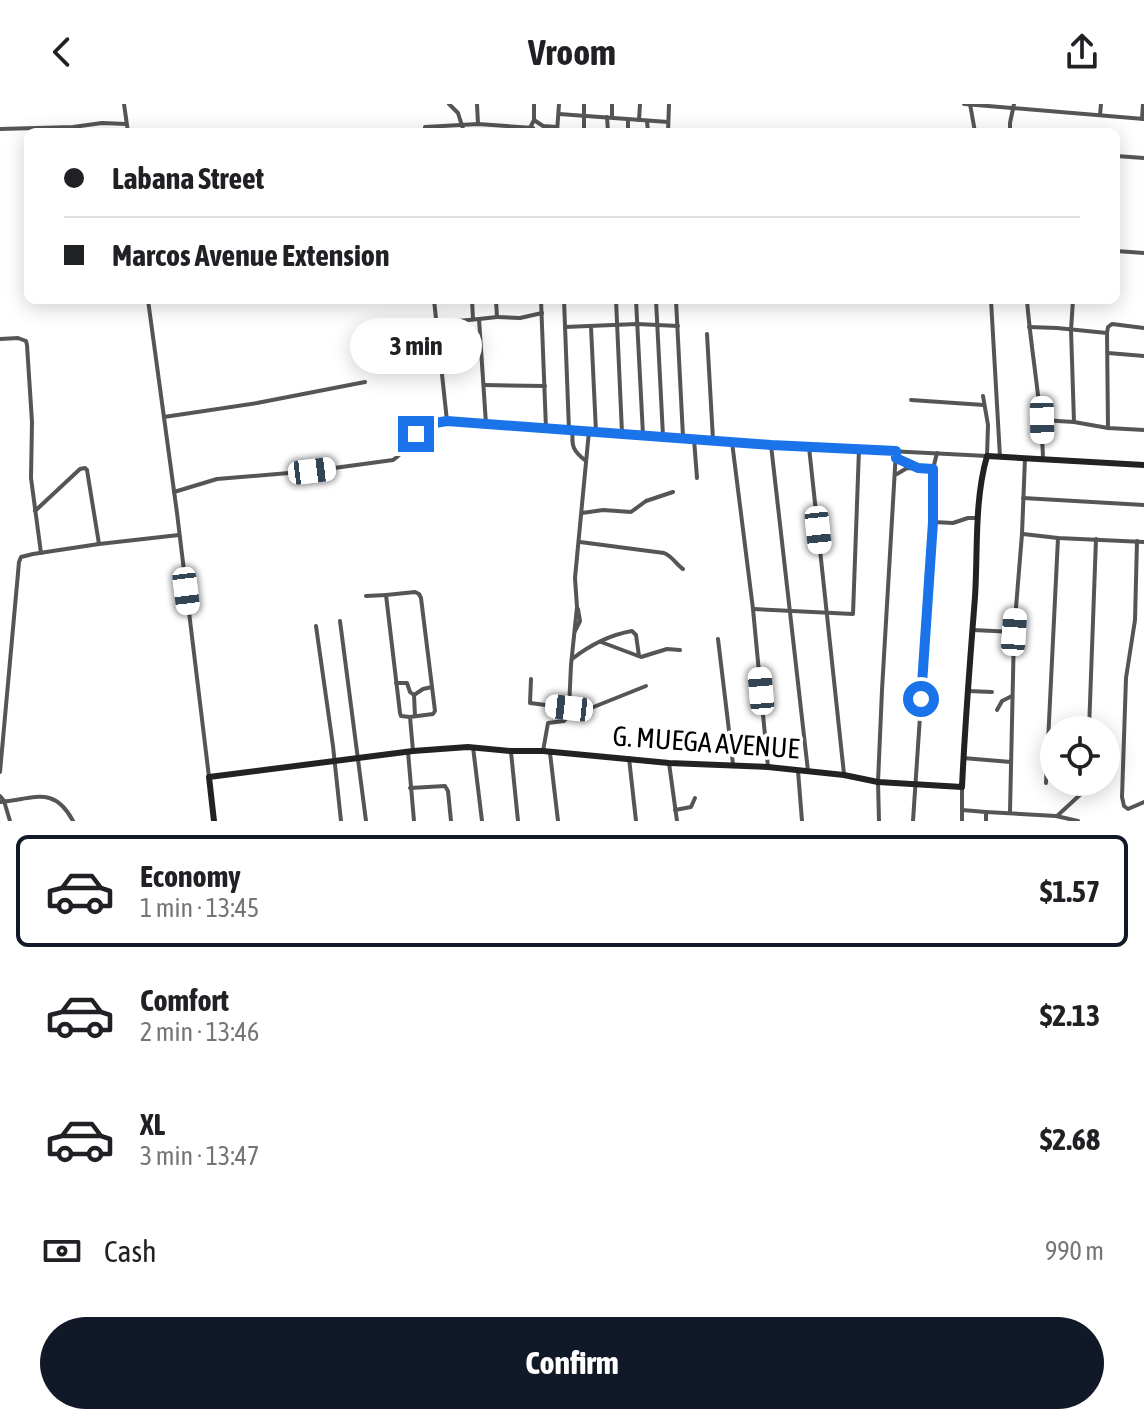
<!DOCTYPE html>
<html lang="en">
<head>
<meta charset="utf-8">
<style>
	:root { --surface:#fff; --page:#f6f6f6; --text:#202124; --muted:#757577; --line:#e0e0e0; --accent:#111827 }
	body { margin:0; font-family:"Asap Condensed",sans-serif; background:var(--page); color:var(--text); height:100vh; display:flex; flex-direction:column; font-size:30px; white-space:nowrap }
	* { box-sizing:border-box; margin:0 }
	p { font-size:26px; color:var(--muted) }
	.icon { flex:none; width:44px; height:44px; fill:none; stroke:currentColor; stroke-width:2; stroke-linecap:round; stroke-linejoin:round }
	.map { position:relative; height:717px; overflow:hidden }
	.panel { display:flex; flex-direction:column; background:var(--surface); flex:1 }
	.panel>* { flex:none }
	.top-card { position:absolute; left:24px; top:24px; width:1096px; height:176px; border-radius:12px; box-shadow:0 4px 20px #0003; display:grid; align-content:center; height:176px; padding:0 40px; background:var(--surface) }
	.tools { position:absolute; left:1040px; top:612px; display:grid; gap:16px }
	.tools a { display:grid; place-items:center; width:80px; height:80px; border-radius:50%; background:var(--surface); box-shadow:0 4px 20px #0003; font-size:40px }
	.end { position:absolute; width:36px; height:36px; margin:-18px; border:10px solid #1a73e8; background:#fff; box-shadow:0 0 0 4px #fff }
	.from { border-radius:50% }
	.bubble { position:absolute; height:56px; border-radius:28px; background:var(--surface); box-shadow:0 4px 20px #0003; font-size:26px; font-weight:700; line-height:56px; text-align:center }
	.car { position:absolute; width:24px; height:48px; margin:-24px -12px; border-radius:10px; box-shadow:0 0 6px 2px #0007; background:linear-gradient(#fff 24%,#345 0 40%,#fff 0 76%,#345 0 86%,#fff 0) }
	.top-card b { display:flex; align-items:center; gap:28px; height:76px; font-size:30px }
	.top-card b+b { border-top:2px solid var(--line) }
	.top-card i { width:20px; height:20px; background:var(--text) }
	ul { padding:14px 0 0; list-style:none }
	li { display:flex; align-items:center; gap:24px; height:112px; margin:0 16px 12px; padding:0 24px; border:4px solid transparent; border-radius:12px }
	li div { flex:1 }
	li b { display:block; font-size:30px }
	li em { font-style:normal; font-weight:700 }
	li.on { border-color:var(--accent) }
	li>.icon { width:72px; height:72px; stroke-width:1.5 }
	.pay { display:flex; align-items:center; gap:20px; height:88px; padding:0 40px; font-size:30px }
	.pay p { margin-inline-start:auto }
	.primary-button { display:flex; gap:16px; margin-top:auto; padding:16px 40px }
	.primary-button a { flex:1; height:92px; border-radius:48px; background:var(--accent); color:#fff; font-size:32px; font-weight:700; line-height:92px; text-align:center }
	header { display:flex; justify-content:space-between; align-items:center; height:104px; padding:0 40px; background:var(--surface); font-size:36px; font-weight:700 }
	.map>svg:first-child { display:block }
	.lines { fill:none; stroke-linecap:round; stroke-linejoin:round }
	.street { stroke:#555; stroke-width:4 }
	.secondary { stroke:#222; stroke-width:6 }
	.route { stroke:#1a73e8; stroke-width:10 }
	.labels { text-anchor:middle; stroke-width:7; stroke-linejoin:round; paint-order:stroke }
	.street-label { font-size:28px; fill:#000; stroke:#fff }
</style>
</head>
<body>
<header><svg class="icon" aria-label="back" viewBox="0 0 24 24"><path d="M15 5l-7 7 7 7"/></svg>Vroom<svg class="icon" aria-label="share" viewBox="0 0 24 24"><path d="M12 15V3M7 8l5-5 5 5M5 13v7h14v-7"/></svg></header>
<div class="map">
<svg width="1144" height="717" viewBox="0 0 1144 717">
	<rect width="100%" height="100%" fill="#fff"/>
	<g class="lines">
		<g class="street">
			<path d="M124,0L128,28"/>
			<path d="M449,0L458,9L464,28"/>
			<path d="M477,0L478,20"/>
			<path d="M964,0L1144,15"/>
			<path d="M970,0L975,28"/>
			<path d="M559,10L668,18"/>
			<path d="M1100,11L1101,0"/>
			<path d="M607,13L608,28"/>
			<path d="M612,13V0"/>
			<path d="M628,15V28"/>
			<path d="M1142,15L1143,0"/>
			<path d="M534,16L543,22L557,23"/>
			<path d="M639,16L640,0"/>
			<path d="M647,17L648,28"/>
			<path d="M530,24L534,16V0"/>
			<path d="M0,25L73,23L102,19L126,20"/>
			<path d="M425,28V23L478,20L533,24L535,28"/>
			<path d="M557,28L559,0"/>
			<path d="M584,28V0"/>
			<path d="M668,28L669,0"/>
			<path d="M1010,28V19L1014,0"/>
			<path d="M1116,52L1144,54"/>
			<path d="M1116,147L1144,149"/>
			<path d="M148,196L177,409L209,673"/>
			<path d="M434,196L447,317"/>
			<path d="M472,196L473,215"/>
			<path d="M541,196L546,325"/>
			<path d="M564,196L569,326"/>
			<path d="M616,196L622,329"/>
			<path d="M636,196L643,331"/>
			<path d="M656,196L663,332"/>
			<path d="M676,196L683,333"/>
			<path d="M991,196L1000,353"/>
			<path d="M1027,196C1031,249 1042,301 1043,355"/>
			<path d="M497,213L520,214L542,209"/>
			<path d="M479,215L497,213L496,196"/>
			<path d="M437,219L479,215L486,320"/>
			<path d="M565,223L637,220L678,222"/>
			<path d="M591,223L596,328"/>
			<path d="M1029,223L1057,224L1107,229L1108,324"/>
			<path d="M1107,229L1108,223L1112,220L1144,224"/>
			<path d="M707,230L713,336"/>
			<path d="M0,235L18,234L26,237L27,241L32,318L31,374L41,449"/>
			<path d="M1108,249L1144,252"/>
			<path d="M484,281L545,282"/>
			<path d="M911,296L984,301"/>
			<path d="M164,313L257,299L365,278"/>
			<path d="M1042,316L1074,318L1071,226L1073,196"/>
			<path d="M1074,318L1108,324L1144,326"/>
			<path d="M573,326C571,342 573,347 586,357"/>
			<path d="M694,335L697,374"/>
			<path d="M732,338L753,505L768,663"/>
			<path d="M771,341L808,667"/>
			<path d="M809,343L844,670"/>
			<path d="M896,354L916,363"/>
			<path d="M897,370L907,364L933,365"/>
			<path d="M174,388L217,375L312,367L393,356C411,345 414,321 439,318L771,341L987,352L988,321L983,292"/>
			<path d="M1023,394L1144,401"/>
			<path d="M35,407L80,365L85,364L87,366L99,440"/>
			<path d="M582,409L603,406L631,408L646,397L673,388"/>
			<path d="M933,418L953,419L968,414H977"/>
			<path d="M1023,430L1058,434L1144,438"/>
			<path d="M1137,437L1135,516L1126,574L1122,693L1124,702L1128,705L1144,698"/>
			<path d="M580,438L664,449C672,452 676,460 683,465"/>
			<path d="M366,492L386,491"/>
			<path d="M753,505L853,510L859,345"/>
			<path d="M340,517L366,717"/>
			<path d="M316,522L333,642L341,717"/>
			<path d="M973,526L1014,528"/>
			<path d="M575,527L580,517L578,505"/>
			<path d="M718,535L733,660"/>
			<path d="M601,538L641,553L667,545L680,546"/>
			<path d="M572,555C590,541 609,531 632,527L636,531L639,552"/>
			<path d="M531,575L530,599L569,604V611L564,617L548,619L543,647"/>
			<path d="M396,579H407L410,588L414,591L423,585L432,583"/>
			<path d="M968,587L992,588"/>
			<path d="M414,591L415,612"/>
			<path d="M569,604L571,561L577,503L575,474L589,327"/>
			<path d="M997,606L1002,597L1012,592"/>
			<path d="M569,611L581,608L646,582"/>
			<path d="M410,613L433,610L435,607L421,494L419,490L415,488L386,491L400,609L401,612L410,613L413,647"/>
			<path d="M1076,626L1078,624L1089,625"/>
			<path d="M1089,626L1096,435"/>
			<path d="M473,643L482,717"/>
			<path d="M408,648L414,717"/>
			<path d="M511,648L518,717"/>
			<path d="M550,649L558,717"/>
			<path d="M629,654L636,717"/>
			<path d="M963,654L1011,658"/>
			<path d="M669,659L677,717"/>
			<path d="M798,667L802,717"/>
			<path d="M0,668L19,458L21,453L33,450L99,440L179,431"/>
			<path d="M1046,679L1058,434"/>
			<path d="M410,684L445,682L448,687L451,717"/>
			<path d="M0,692L4,697L10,717"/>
			<path d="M0,698C34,695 54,681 73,717"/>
			<path d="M675,706L691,703L695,694"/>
			<path d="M962,706L986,708V717"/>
			<path d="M986,708L1056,712L1078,717"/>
			<path d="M1010,708L1014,528L1022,430L1025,354"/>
			<path d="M1057,712L1082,689L1085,678"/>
			<path d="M879,717L878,678L882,586L896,347"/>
			<path d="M913,717L933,418V365L937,349"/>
			<path d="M962,717V683"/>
		</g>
		<path class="secondary" d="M214,717L209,673L413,647L468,643L511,647H543L669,659L768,663L844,671L878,678L962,683C965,620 970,556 975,493C978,446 974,398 987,352L1144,361"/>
	</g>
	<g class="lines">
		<path class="route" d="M416,330L429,320L447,317L771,341L896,347V354L918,364L933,365V418L921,595"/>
	</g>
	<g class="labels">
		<g class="street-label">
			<text transform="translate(706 638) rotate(4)" y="10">G. MUEGA AVENUE</text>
		</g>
	</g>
</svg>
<div class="tools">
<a><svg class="icon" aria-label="locate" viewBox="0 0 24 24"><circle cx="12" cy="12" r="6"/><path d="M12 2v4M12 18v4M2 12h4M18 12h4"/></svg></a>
</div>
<i class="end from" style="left:921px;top:595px"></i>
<i class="end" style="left:416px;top:330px"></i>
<div class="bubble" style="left:350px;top:214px;width:132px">3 min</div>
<i class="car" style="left:1042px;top:316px;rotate:179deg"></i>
<i class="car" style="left:312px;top:367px;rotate:83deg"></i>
<i class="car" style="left:818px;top:426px;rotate:174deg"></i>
<i class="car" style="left:186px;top:487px;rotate:173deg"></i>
<i class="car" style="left:1014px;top:528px;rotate:4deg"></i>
<i class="car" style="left:761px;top:587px;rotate:355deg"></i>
<i class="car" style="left:569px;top:604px;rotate:276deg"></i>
<div class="top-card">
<b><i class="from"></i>Labana Street</b>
<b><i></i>Marcos Avenue Extension</b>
</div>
</div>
<section class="panel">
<ul>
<li class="on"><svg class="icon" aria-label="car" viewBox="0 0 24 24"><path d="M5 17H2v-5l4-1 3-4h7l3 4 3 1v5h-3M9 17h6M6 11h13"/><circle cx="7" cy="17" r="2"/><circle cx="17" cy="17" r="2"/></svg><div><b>Economy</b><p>1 min · 13:45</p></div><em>$1.57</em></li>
<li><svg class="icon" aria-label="car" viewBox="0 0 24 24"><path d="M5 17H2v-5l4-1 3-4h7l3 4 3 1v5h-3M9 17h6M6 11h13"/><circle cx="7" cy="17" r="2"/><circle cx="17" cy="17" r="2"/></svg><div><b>Comfort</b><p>2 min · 13:46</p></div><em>$2.13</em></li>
<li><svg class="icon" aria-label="car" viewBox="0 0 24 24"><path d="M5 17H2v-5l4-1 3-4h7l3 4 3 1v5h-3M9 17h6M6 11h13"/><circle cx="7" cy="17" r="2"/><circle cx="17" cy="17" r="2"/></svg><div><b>XL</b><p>3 min · 13:47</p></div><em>$2.68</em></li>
</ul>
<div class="pay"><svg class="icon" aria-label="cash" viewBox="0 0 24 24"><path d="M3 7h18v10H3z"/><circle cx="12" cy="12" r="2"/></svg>Cash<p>990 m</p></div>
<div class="primary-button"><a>Confirm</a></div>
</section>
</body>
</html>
